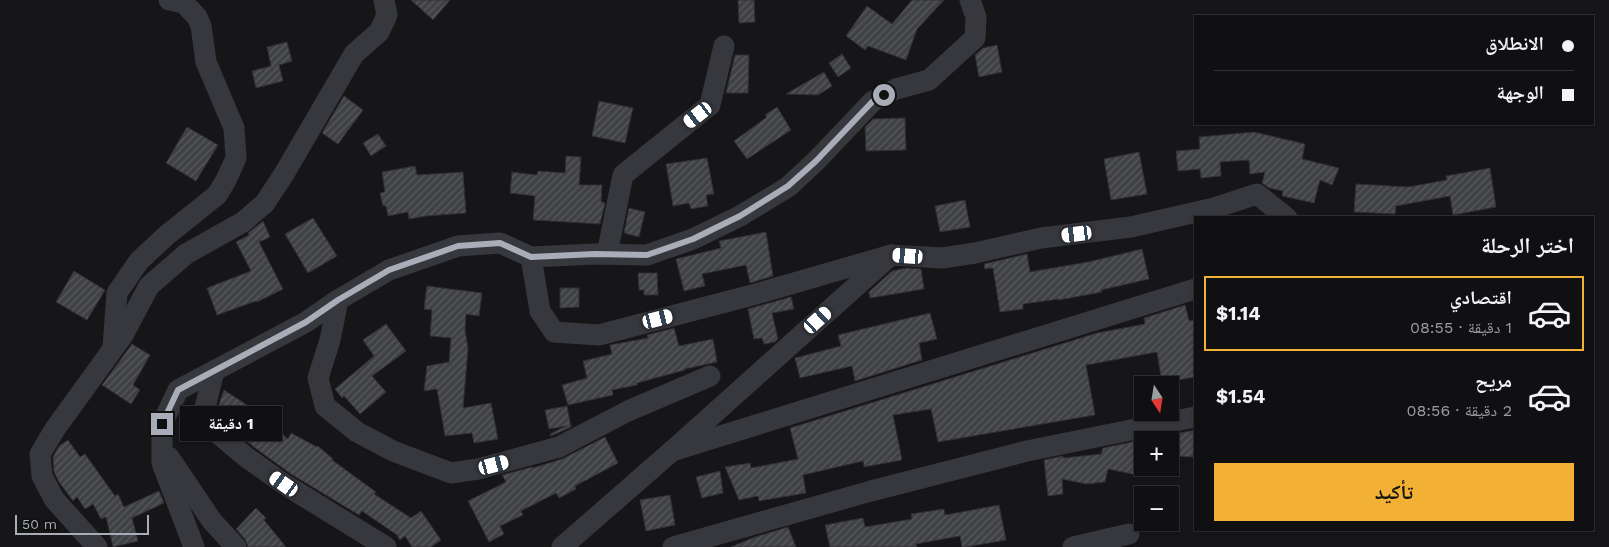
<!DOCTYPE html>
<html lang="ar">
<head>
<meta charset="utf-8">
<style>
	:root { --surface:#101012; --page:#1e1e20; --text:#f1f3f6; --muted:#9c9d9f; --line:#303032; --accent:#f2b134 }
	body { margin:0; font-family:"Work Sans","Noto Naskh Arabic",sans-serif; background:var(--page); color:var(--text); direction:rtl; height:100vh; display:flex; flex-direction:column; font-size:19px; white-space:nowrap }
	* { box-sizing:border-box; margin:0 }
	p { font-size:16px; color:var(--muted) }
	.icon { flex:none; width:28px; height:28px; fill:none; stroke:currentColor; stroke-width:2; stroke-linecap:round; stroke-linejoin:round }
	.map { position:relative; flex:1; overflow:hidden; direction:ltr }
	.sheet { position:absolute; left:1194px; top:216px; width:400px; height:315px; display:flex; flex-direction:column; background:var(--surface); border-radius:0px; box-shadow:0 1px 4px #0004,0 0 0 1px var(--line); direction:rtl }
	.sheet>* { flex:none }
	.hud { position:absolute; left:1194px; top:15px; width:400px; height:110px; border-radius:0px; box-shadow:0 1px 4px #0004,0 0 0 1px var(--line); direction:rtl; display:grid; align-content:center; height:110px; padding:0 20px; background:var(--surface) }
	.needle { width:32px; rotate:168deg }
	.buttons { position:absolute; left:1134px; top:376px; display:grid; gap:10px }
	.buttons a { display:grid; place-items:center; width:45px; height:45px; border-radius:0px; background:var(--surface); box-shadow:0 1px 4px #0004,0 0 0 1px var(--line); font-size:25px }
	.scale { position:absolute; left:15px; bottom:12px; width:134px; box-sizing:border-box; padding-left:5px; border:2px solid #a8adb8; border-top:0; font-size:14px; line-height:18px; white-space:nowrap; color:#a8adb8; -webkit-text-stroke:4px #111113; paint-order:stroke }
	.end { position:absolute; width:22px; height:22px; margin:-11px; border:6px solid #a8adb8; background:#111; box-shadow:0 0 0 2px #111 }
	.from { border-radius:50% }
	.bubble { position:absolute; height:35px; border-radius:0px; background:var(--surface); box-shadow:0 1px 4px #0004,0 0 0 1px var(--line); font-size:16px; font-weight:700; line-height:35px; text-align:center; direction:rtl }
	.car { position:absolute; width:15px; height:30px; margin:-15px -8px; border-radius:6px; box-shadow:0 0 4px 1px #0007; background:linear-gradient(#fff 24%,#345 0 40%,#fff 0 76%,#345 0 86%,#fff 0) }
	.hud b { display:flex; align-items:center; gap:18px; height:48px; font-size:19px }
	.hud b+b { border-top:1px solid var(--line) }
	.hud i { width:12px; height:12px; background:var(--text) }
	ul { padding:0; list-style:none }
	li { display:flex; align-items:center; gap:15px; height:75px; margin:0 10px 8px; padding:0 10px; border:2px solid transparent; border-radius:0px }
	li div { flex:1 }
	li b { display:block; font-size:19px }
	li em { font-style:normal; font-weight:700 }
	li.on { border-color:var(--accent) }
	li>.icon { width:45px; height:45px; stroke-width:1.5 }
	h2 { padding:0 20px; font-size:22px; line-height:60px }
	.action { display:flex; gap:10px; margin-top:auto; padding:10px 20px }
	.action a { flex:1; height:58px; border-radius:0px; background:var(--accent); color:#111; font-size:20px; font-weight:700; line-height:58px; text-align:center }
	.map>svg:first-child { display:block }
	.building { fill:url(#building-hatch); stroke:#303034 }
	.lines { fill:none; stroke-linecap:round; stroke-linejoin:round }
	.minor { stroke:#37383d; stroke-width:21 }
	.route { stroke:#a8adb8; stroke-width:6 }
</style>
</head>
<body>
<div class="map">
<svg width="1609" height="547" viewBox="0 0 1609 547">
	<defs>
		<pattern id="building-hatch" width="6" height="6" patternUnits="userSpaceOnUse" patternTransform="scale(1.25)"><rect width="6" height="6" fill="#404145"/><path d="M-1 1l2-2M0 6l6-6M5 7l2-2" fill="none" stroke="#595a5e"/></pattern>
	</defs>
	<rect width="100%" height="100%" fill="#161618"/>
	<g class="building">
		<path d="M411,0H450L433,20Z"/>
		<path d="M738,0H754L755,22L739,23Z"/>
		<path d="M912,0H944L917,29L906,60L868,46L865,50L846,36L867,6L892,24Z"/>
		<path d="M287,42L292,61L279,65L283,81L256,88L252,71L271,66L267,47Z"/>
		<path d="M997,45L1002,72L979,77L975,55L983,48Z"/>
		<path d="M842,54L851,68L838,77L829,63Z"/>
		<path d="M735,55H749L748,93H726Z"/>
		<path d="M824,72L832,86L818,95L786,94Z"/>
		<path d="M344,96L363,110L338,144L322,133Z"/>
		<path d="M599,101L633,108L625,143L592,136Z"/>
		<path d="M777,107L791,130L747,159L734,141L767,117L765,115Z"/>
		<path d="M905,118L906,150L866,151L865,127L873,119Z"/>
		<path d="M187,127L218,145L196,181L166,163Z"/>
		<path d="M1254,132L1305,144L1302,159L1339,168L1332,185L1320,180L1314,203L1282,196L1283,191L1269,188L1262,183L1265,172L1250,174L1249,160L1220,162L1221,176L1201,178L1200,169L1178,171L1176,151L1200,149L1199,137Z"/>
		<path d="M378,134L386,146L371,156L363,143Z"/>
		<path d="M1139,152L1147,194L1111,200L1104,159Z"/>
		<path d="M566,156L581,157L579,185H602L601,202L605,203L600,224L533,220L535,196L510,193L512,172L537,175L538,171L565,173Z"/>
		<path d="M707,158L714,194L706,195L708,206L691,209L689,203L673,206L666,164Z"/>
		<path d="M415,166L417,175L463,172L466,213L426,216L409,219L408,212L388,216L386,206H383L380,193L385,192L382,172Z"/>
		<path d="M1490,168L1496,207L1453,215L1450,196L1396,206L1395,214L1354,212L1356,184L1408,187L1447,180L1446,176Z"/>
		<path d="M965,200L970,227L940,232L935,206Z"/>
		<path d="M629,208L645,212L639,237L624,233Z"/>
		<path d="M313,218L337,256L308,273L285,234Z"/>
		<path d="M263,221L270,237L259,242L283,289L257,302L256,301L217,315L207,288L251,271L236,242L249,235L248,233Z"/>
		<path d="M766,232L773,276L750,283L746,265L702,274L705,286L684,291L676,259L721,248L719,241Z"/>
		<path d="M1142,249L1149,279L1101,290L1102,292L1059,300V299L1023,304V309L1000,312L993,268L985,269L984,264L1027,254L1030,272L1088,262Z"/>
		<path d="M906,268L921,269L924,289L870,298L869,292L892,271Z"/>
		<path d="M74,271L105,290L87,320L56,302Z"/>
		<path d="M638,273H657L658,295H644V290H639Z"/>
		<path d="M427,286L482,293L479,316L466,314L465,330L468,348L463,408L491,403L498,439L474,443L472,433L445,436L437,389L424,391L427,366L449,362L451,338L430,336L432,310L424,309Z"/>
		<path d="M560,288H579V307L560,308Z"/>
		<path d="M791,297L794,309L772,313L778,339L775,342L764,344L762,338L754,339L748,309Z"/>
		<path d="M1185,305L1189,321L1195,320V377L1162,383L1157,352L1086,365L1095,415L938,442L931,409L893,415L902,460L864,467L863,461L803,475L806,493L759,501L758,496L739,500L725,467L750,463L751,468L798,459L790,428L1097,333L1145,324L1144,318Z"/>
		<path d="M930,313L937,339L919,343L922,360L855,381L852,366L800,378L795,358L841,346L838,335Z"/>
		<path d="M386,324L406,351L372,376L386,392L360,414L344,396L342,398L335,389L374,356L363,340Z"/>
		<path d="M674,328L679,346L713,339L717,362L685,369V370L637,383V385L612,390L613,395L568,405L562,385L587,378L583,361L612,354L610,345L648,338L647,335Z"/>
		<path d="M132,344L150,355L133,385L140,390L131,404L102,385Z"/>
		<path d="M224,390L253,409L288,439L291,433L317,447L318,446L333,459L332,460L376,492L374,494L411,518L421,511L441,540L431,547H412L405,536L400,540L397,535L362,511L359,515L291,474L254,447L225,423L217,410Z"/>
		<path d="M567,406L571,427L551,436L550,434L566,426L549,429L545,410Z"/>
		<path d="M1195,430L1194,457L1170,456V440H1156V438Z"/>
		<path d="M605,437L618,463L575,486L576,489L559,498L556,493L521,511L523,515L500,526L504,534L489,542L468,501L506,482L502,475L532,467L533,468L562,459Z"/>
		<path d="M68,440L80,457L85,454L115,496L118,494L124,507L159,491L164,503L132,518L138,541L113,547L106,517L101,519L93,504L85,509L77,497L73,501L59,482L54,472L53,457L59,446Z"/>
		<path d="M1142,440V476L1108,469L1105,482L1086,484L1062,479L1063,494L1048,496L1044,460L1063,456V458L1101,454L1103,448Z"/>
		<path d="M720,471L723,493L702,498L696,477Z"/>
		<path d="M670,495L675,525L646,531L640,500Z"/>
		<path d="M999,505L1006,540L966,547H962L960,536L916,544L917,547H830L825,525L863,518L865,527L912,519L911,514L944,509L945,515Z"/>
		<path d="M256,508L266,518L264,520L286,547H248L245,539L236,529Z"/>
		<path d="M788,527L796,547H731L755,537Z"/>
	</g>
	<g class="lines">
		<g class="minor">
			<path d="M607,254L623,175L710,105L724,46"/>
			<path d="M891,255L756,294L599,335L554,332L540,311L531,257L595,254L647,255L693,239L740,216L788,187L816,161L873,101L896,89L929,80L975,38L976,17L970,0"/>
			<path d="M338,300L330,340L318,378L325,406L357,432L393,451L451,473L478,469L559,447L628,411L710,376"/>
			<path d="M113,347L117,293L139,261L167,235L217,195L226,180L236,158L234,128L206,62L201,26L197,17L184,3L169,0"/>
			<path d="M214,371L204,412L215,431L246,457L284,484L386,547"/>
			<path d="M672,451L891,255L942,258L975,253L1041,238L1131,227L1214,208L1257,194L1287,218"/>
			<path d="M169,457L212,521L236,547"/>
			<path d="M97,547L54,499L42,476L40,454L55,429L123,335L149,286L186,254L243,222L265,203L284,174L354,54L379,32L387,15L384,0"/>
			<path d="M194,547L162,463V424L178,390L306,322L338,300L389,270L458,246L500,243L531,257"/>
			<path d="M562,547L672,451L1195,289"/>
			<path d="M673,547L871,491L1027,451L1195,417"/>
			<path d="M1073,547L1129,534"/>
		</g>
	</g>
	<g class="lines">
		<path class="route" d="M162,424L178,390L306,322L338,300L389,270L458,246L500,243L531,257L595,254L647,255L693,239L740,216L788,186L816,161L873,101L884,95"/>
	</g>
</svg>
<div class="buttons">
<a><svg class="needle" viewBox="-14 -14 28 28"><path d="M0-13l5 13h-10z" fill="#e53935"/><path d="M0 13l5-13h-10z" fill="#9c9d9f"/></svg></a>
<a>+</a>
<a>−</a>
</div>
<div class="scale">50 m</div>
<i class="end from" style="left:884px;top:95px"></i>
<i class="end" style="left:162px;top:424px"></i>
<div class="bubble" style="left:180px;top:406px;width:102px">1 دقيقة</div>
<i class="car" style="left:698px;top:115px;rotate:232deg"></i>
<i class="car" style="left:1077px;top:234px;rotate:263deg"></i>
<i class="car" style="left:908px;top:256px;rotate:274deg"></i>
<i class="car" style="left:658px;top:319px;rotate:76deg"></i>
<i class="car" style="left:818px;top:320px;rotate:48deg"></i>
<i class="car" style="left:494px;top:465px;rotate:75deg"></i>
<i class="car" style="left:284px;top:484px;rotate:305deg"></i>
<div class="hud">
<b><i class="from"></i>الانطلاق</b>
<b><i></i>الوجهة</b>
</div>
<section class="sheet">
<h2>اختر الرحلة</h2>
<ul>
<li class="on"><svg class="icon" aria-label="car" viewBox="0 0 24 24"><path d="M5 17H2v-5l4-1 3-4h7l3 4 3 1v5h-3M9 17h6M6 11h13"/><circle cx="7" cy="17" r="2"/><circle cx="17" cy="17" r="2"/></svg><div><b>اقتصادي</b><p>1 دقيقة · 08:55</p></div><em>$1.14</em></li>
<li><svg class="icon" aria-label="car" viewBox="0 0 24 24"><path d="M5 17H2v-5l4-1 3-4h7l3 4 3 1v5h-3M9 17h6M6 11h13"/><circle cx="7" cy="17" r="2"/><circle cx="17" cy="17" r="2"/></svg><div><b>مريح</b><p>2 دقيقة · 08:56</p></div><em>$1.54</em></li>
</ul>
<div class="action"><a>تأكيد</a></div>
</section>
</div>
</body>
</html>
